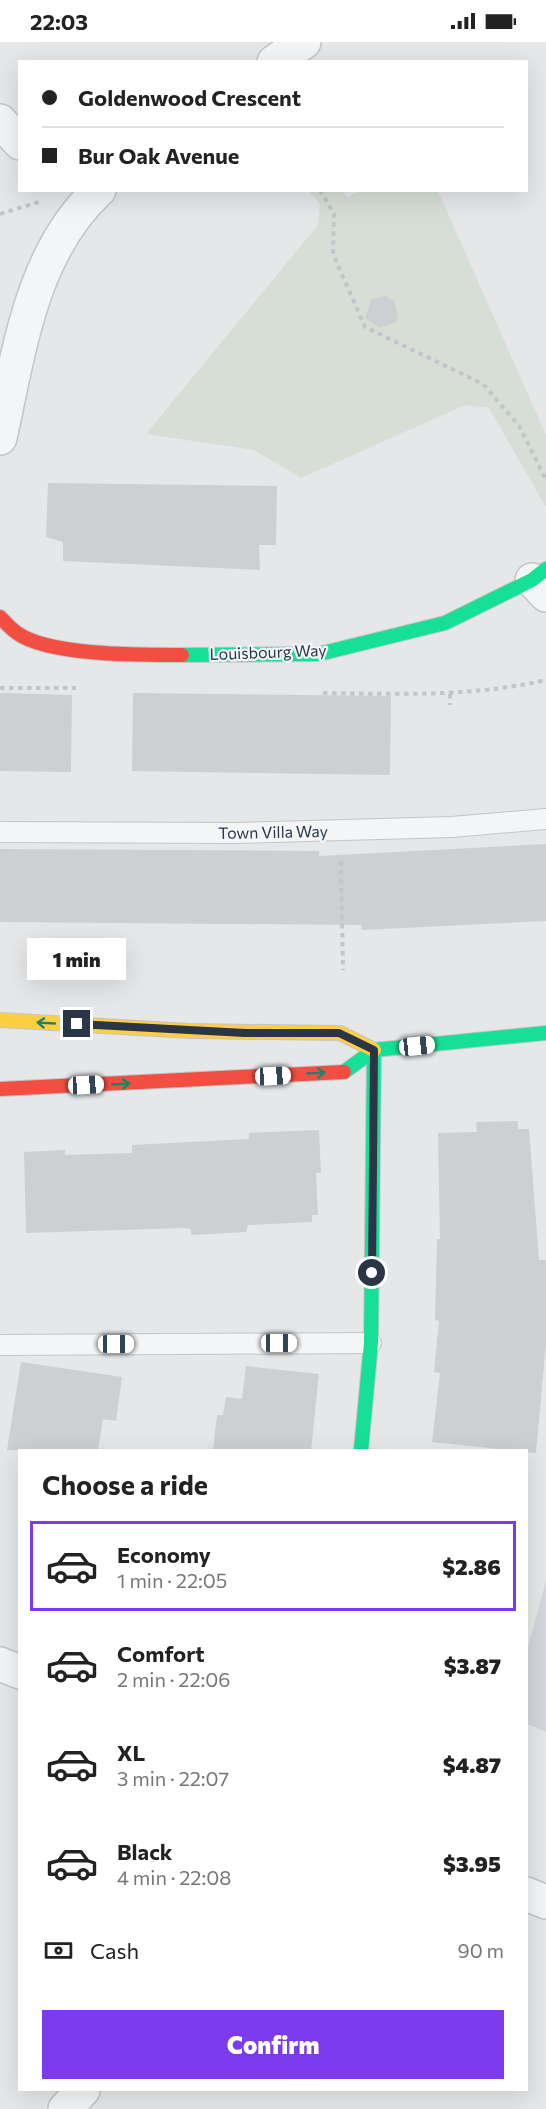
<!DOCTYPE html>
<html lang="en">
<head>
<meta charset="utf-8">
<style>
	:root { --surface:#fff; --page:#f2f2f2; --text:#222; --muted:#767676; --line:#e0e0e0; --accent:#7c3aed }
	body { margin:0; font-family:Commissioner,sans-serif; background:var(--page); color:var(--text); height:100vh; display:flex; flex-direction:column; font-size:22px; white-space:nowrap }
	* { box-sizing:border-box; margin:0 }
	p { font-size:20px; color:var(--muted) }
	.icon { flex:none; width:33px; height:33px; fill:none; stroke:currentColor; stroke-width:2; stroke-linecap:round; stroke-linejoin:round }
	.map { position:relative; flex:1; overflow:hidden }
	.drawer { position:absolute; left:18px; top:1407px; width:510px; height:642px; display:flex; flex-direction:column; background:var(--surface); border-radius:0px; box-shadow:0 6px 24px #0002 }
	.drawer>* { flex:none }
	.guide { position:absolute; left:18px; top:18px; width:510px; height:132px; border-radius:0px; box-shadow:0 6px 24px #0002; display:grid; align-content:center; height:132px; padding:0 24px; background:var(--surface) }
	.end { position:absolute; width:27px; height:27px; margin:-14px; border:8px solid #2a3545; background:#fff; box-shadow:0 0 0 3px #fff }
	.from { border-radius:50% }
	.bubble { position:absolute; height:42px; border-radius:0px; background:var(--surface); box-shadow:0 6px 24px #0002; font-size:20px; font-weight:800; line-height:42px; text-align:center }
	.car { position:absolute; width:18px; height:36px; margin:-18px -9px; border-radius:8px; box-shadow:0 0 4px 2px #0007; background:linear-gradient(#fff 24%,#345 0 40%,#fff 0 76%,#345 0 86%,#fff 0) }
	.guide b { display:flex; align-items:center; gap:21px; height:57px; font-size:22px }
	.guide b+b { border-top:2px solid var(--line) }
	.guide i { width:15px; height:15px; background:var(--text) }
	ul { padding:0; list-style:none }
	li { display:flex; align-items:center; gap:18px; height:90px; margin:0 12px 9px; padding:0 12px; border:3px solid transparent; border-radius:0px }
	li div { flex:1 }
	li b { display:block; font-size:22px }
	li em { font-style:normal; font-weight:800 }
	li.active { border-color:var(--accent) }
	li>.icon { width:54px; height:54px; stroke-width:1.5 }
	h2 { padding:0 24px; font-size:27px; line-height:72px }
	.pay { display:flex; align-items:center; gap:15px; height:66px; padding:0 24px; font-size:22px }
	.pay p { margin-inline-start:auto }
	.primary-button { display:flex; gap:12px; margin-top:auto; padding:12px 24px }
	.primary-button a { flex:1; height:69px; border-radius:0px; background:var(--accent); color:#fff; font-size:24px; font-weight:800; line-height:69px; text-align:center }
	.status { display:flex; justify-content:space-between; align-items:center; height:42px; padding:0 30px; background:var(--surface); direction:ltr }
	.status svg { height:16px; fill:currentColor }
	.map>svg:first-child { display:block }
	.built { fill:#d3d7dd }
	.green { fill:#d6ded5 }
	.building { fill:#cdcfd2 }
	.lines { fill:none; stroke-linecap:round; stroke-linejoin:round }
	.lane-casing { stroke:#c3c5c7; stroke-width:22 }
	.street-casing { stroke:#c3c5c7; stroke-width:36 }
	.fast-casing { stroke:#c3c5c7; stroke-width:16 }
	.slow-casing { stroke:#c3c5c7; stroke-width:16 }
	.jam-casing { stroke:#c3c5c7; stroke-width:16 }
	.path { stroke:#c3c5c9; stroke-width:4; stroke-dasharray:4.5 4.5; stroke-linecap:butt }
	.lane { stroke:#f4f5f6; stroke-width:20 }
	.street { stroke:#f4f5f6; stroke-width:33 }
	.fast { stroke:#16e098; stroke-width:14 }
	.slow { stroke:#ffcf43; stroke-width:14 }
	.jam { stroke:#f24e42; stroke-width:14 }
	.oneway { stroke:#21826a }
	.route { stroke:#2a3545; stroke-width:8 }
	.labels { text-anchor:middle; stroke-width:4.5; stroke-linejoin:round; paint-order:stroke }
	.street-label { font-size:16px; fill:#2a3545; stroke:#f3f6f9 }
</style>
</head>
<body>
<div class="status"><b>22:03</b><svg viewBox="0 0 49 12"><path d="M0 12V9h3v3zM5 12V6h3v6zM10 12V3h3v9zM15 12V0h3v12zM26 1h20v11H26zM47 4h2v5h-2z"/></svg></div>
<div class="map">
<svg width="546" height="2067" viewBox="0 0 546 2067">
	<rect width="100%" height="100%" fill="#e5e7e9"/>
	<path class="built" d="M546,1539V1690L527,1682L526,1612Z"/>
	<path class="green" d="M309,149H343L347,155L362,149H438L546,393V465L489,366L465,363L301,436L254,408L146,392L318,183L320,162Z"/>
	<g class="building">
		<path d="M385,254L394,259L398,273L396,280L380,286L365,276L372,257Z"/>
		<path d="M48,441L277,444L276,503H259L260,528L63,519V500L46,495Z"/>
		<path d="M0,651L72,653L71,730L0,729Z"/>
		<path d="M133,651L391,654L390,733L132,729Z"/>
		<path d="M546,802V879L362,888L361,883L0,880V807L319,809V814Z"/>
		<path d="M518,1079V1087H529L539,1218H546V1301L536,1411L432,1400L440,1331L434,1330L439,1279L435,1278L437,1197H440L438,1091L477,1090L476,1080Z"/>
		<path d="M319,1088L321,1131H316L318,1173H312V1180L248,1183L246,1190L191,1193V1187L185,1186L26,1191L24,1110L65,1108V1113L132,1111V1103L249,1097V1091Z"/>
		<path d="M21,1320L122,1335L116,1379L103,1377L98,1408H7Z"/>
		<path d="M246,1324L319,1332L311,1408H213L217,1373H223L226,1355L242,1357Z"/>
	</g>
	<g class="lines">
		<defs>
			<g id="lane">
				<path d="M0,790L236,791L452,785L546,777"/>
				<path d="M0,1303L371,1301"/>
			</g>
			<g id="street">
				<path d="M274,20L304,0"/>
				<path d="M0,79L20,101"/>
				<path d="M0,396C19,310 31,211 99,148"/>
				<path d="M532,538L546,553"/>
				<path d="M0,1622L20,1630"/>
				<path d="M526,1852L546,1860"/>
				<path d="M65,2067L83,2048"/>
			</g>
			<g id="fast">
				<path d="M182,613L319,612L445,581L532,538L546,527"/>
				<path d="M344,1030L374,1008L546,991"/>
				<path d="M361,1408L371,1301L374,1008"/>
			</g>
			<path id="slow" d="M0,978L190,989L340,991L374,1008"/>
			<g id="jam">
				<path d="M0,575C5,580 11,587 17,591C49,614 142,613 182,613"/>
				<path d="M0,1047L344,1030"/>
			</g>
		</defs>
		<use href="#lane" class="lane-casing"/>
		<use href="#street" class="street-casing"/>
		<use href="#fast" class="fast-casing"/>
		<use href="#slow" class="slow-casing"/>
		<use href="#jam" class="jam-casing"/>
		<g class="path">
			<path d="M320,148L334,172L333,212L365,285L483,342L519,384L546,438"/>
			<path d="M0,172L39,160"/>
			<path d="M0,646H76"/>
			<path d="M323,651C399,652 472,655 546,638"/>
			<path d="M450,652V663"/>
			<path d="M341,819L343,928"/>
		</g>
		<use href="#lane" class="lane"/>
		<use href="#street" class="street"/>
		<use href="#fast" class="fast"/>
		<use href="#slow" class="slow"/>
		<use href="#jam" class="jam"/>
	</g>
	<defs><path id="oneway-shaft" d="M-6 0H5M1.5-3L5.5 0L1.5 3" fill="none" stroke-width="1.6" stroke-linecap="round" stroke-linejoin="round" transform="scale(1.5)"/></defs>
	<g class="oneway">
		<use href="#oneway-shaft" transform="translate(46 981) rotate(-177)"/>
		<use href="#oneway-shaft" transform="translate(316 1031) rotate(-3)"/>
		<use href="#oneway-shaft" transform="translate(121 1042) rotate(-3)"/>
	</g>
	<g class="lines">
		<path class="route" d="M77,982L245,991H339L374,1008L372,1231"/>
	</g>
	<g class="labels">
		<g class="street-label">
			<text transform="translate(268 610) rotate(-2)" y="6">Louisbourg Way</text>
			<text transform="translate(273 790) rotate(-1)" y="6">Town Villa Way</text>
		</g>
	</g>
</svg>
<i class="end from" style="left:372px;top:1231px"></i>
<i class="end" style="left:77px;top:982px"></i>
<div class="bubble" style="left:27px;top:896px;width:99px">1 min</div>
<i class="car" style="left:417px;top:1004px;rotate:84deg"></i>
<i class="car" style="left:273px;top:1034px;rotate:87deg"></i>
<i class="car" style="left:86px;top:1043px;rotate:87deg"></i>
<i class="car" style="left:279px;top:1301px;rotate:90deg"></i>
<i class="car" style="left:116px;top:1302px;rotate:90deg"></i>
<div class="guide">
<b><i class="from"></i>Goldenwood Crescent</b>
<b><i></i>Bur Oak Avenue</b>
</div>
<section class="drawer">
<h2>Choose a ride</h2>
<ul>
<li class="active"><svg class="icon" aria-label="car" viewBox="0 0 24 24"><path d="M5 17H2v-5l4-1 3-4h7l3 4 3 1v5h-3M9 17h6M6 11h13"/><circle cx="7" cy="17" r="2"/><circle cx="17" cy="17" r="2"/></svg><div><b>Economy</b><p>1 min · 22:05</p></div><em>$2.86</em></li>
<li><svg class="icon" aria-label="car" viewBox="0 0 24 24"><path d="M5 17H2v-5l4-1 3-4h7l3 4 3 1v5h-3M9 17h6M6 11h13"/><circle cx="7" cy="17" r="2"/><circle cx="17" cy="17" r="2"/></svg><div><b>Comfort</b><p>2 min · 22:06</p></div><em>$3.87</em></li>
<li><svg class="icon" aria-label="car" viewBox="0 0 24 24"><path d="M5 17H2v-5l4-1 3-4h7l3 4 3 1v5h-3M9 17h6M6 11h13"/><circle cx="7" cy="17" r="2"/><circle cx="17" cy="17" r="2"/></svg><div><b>XL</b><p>3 min · 22:07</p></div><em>$4.87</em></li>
<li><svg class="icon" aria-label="car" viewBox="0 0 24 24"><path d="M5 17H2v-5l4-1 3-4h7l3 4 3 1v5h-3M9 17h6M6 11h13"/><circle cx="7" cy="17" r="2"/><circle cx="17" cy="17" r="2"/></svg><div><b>Black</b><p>4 min · 22:08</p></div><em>$3.95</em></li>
</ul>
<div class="pay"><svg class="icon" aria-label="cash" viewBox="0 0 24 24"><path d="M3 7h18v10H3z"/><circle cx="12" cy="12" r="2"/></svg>Cash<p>90 m</p></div>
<div class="primary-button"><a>Confirm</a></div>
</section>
</div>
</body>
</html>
